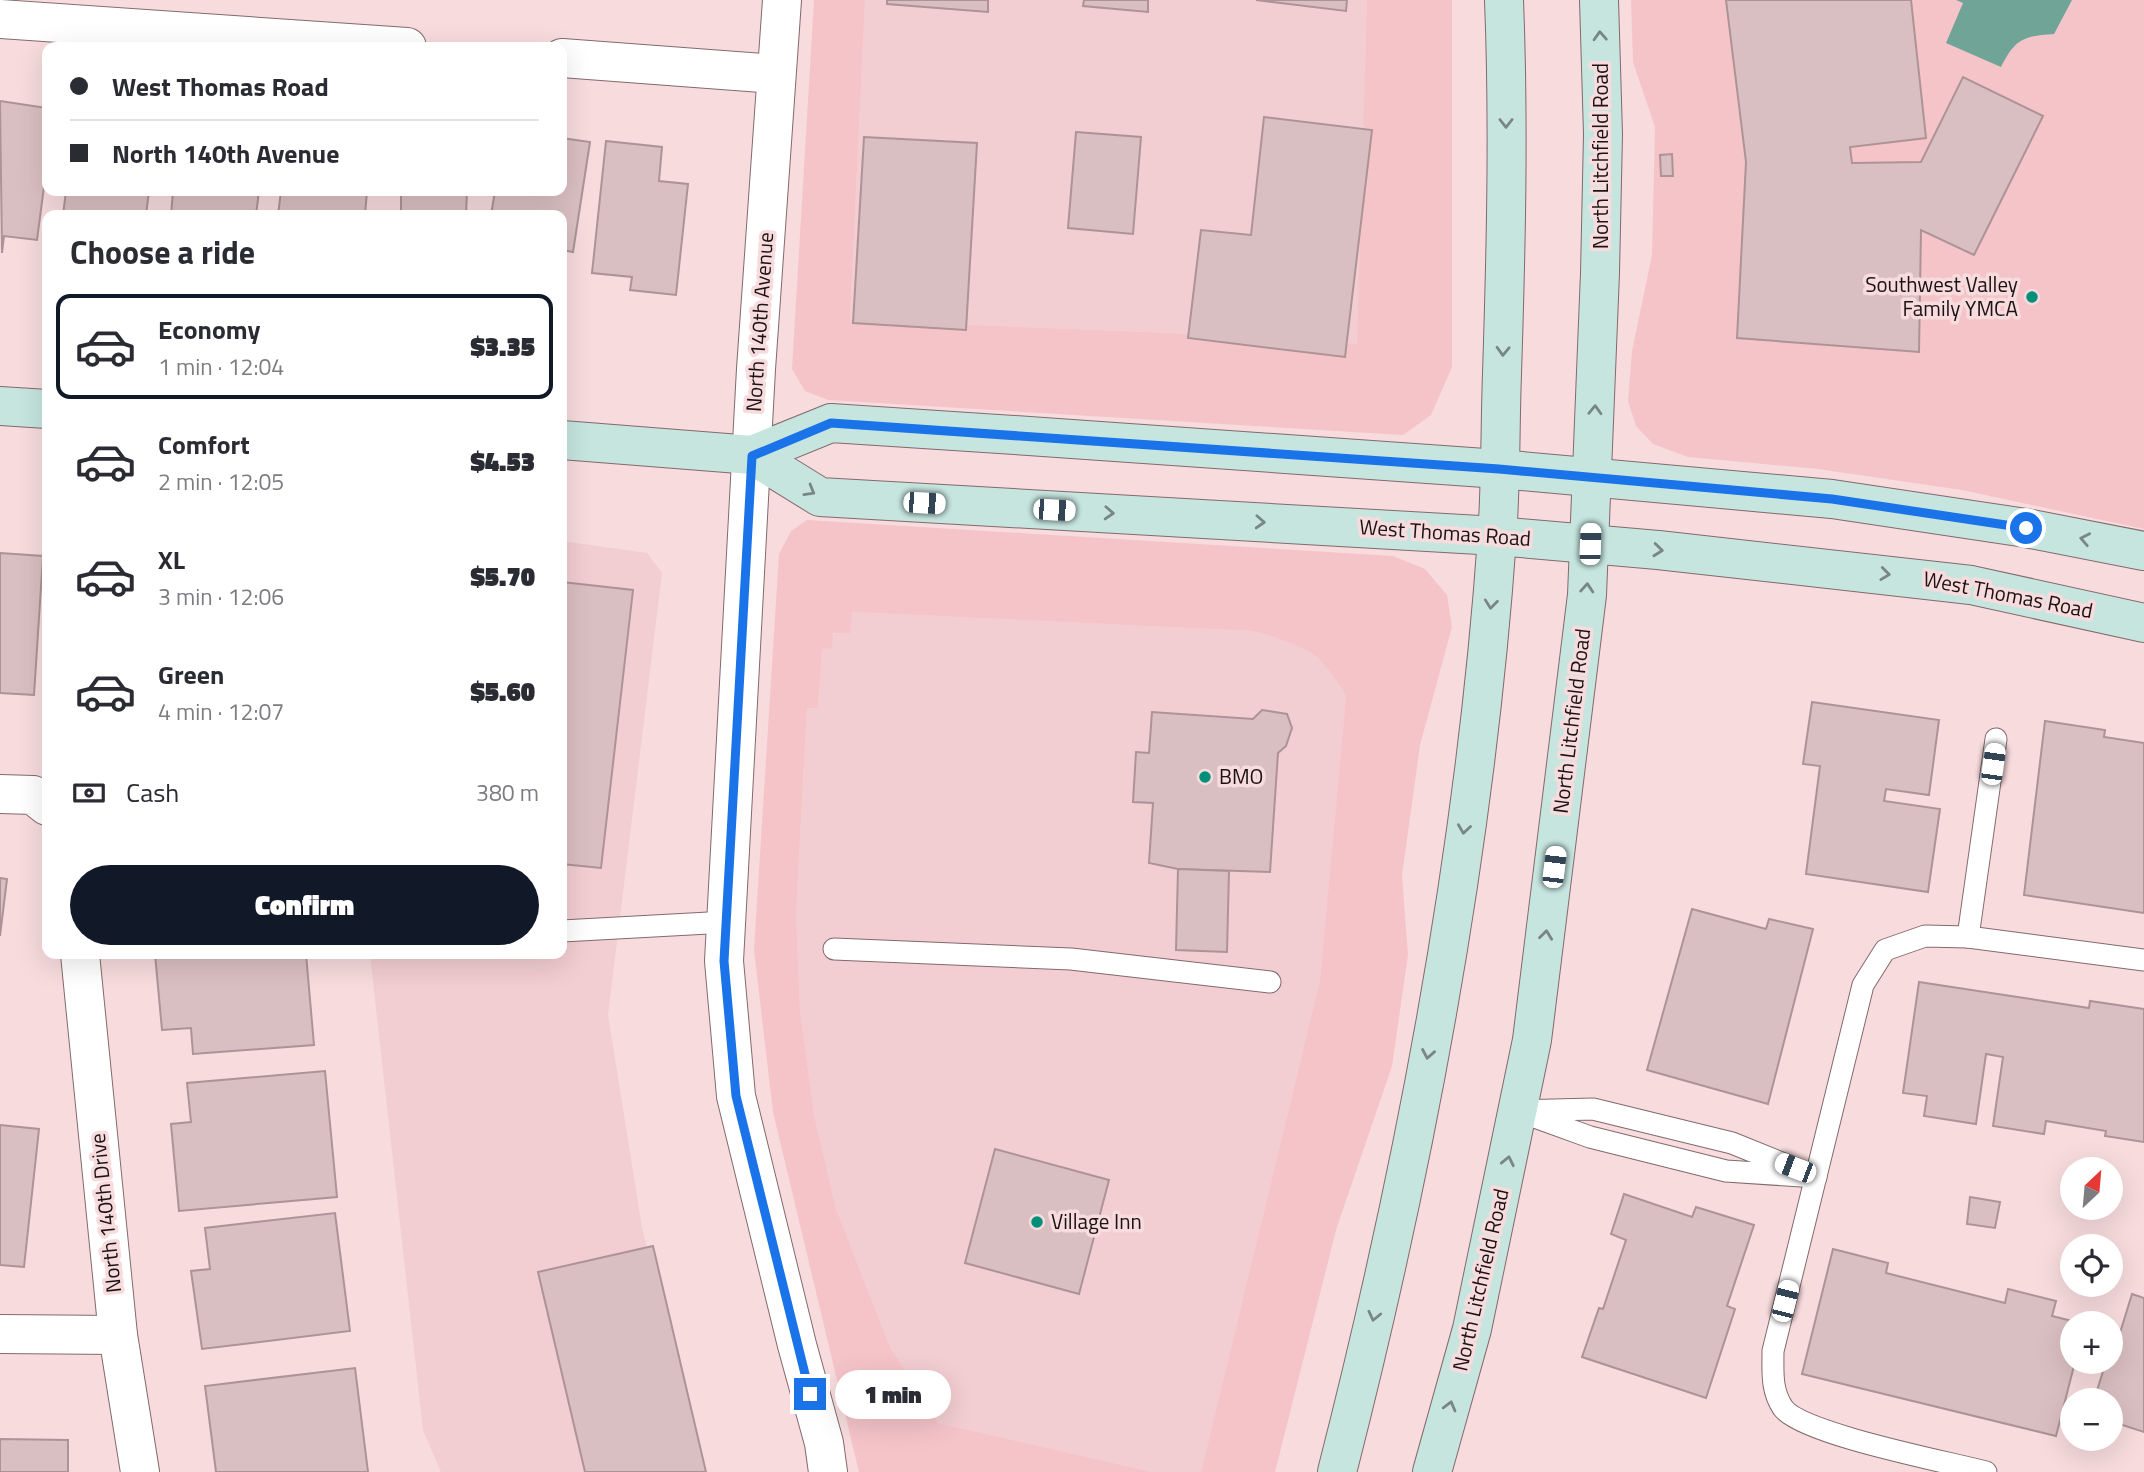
<!DOCTYPE html>
<html lang="en">
<head>
<meta charset="utf-8">
<style>
	:root { --surface:#fff; --page:#f7f7f7; --text:#2b2b33; --muted:#7c7c81; --line:#e1e1e2; --accent:#111827 }
	body { margin:0; font-family:"Titillium Web",sans-serif; background:var(--page); color:var(--text); height:100vh; display:flex; flex-direction:column; font-size:26px; white-space:nowrap }
	* { box-sizing:border-box; margin:0 }
	p { font-size:23px; color:var(--muted) }
	.icon { flex:none; width:38px; height:38px; fill:none; stroke:currentColor; stroke-width:2; stroke-linecap:round; stroke-linejoin:round }
	.map { position:relative; flex:1; overflow:hidden }
	.panel { position:absolute; left:42px; top:210px; width:525px; height:749px; display:flex; flex-direction:column; background:var(--surface); border-radius:14px; box-shadow:0 7px 28px #0002 }
	.panel>* { flex:none }
	.guide { position:absolute; left:42px; top:42px; width:525px; height:154px; border-radius:14px; box-shadow:0 7px 28px #0002; display:grid; align-content:center; height:154px; padding:0 28px; background:var(--surface) }
	.needle { width:46px; rotate:26deg }
	.tools { position:absolute; left:2060px; top:1157px; display:grid; gap:14px }
	.tools a { display:grid; place-items:center; width:63px; height:63px; border-radius:50%; background:var(--surface); box-shadow:0 7px 28px #0002; font-size:35px }
	.end { position:absolute; width:32px; height:32px; margin:-16px; border:9px solid #1a73e8; background:#fff; box-shadow:0 0 0 4px #fff }
	.from { border-radius:50% }
	.bubble { position:absolute; height:49px; border-radius:24px; background:var(--surface); box-shadow:0 7px 28px #0002; font-size:23px; font-weight:800; line-height:49px; text-align:center }
	.car { position:absolute; width:21px; height:42px; margin:-21px -10px; border-radius:9px; box-shadow:0 0 5px 2px #0007; background:linear-gradient(#fff 24%,#345 0 40%,#fff 0 76%,#345 0 86%,#fff 0) }
	.guide b { display:flex; align-items:center; gap:24px; height:66px; font-size:26px }
	.guide b+b { border-top:2px solid var(--line) }
	.guide i { width:18px; height:18px; background:var(--text) }
	ul { padding:0; list-style:none }
	li { display:flex; align-items:center; gap:21px; height:105px; margin:0 14px 10px; padding:0 14px; border:4px solid transparent; border-radius:14px }
	li div { flex:1 }
	li b { display:block; font-size:26px }
	li em { font-style:normal; font-weight:800 }
	li.on { border-color:var(--accent) }
	li>.icon { width:63px; height:63px; stroke-width:1.5 }
	h2 { padding:0 28px; font-size:32px; line-height:84px }
	.pay { display:flex; align-items:center; gap:18px; height:77px; padding:0 28px; font-size:26px }
	.pay p { margin-inline-start:auto }
	.button { display:flex; gap:14px; margin-top:auto; padding:14px 28px }
	.button a { flex:1; height:80px; border-radius:42px; background:var(--accent); color:#fff; font-size:28px; font-weight:800; line-height:80px; text-align:center }
	.map>svg:first-child { display:block }
	.built { fill:#f2cdd1 }
	.green { fill:#f5c4c9 }
	.water { fill:#6fa496 }
	.building { fill:#dabfc2; stroke:#ad9396; stroke-width:2 }
	.lines { fill:none; stroke-linecap:round; stroke-linejoin:round }
	.service-casing { stroke:#826a6d; stroke-width:23 }
	.minor-casing { stroke:#826a6d; stroke-width:40 }
	.secondary-casing { stroke:#826a6d; stroke-width:40 }
	.service { stroke:#fff; stroke-width:21 }
	.minor { stroke:#fff; stroke-width:38 }
	.secondary { stroke:#c6e5df; stroke-width:38 }
	.oneway { stroke:#798683 }
	.route { stroke:#1a73e8; stroke-width:9 }
	.poi-dot { fill:#028f79; stroke:#f7dbdd; stroke-width:2.5 }
	.labels { text-anchor:middle; stroke-width:7; stroke-linejoin:round; paint-order:stroke }
	.street-label { font-size:21px; fill:#1b1213; stroke:#f7dbdd }
	.poi-label { font-size:21px; fill:#1b1213; stroke:#f7dbdd; text-anchor:start }
</style>
</head>
<body>
<div class="map">
<svg width="2144" height="1472" viewBox="0 0 2144 1472">
	<rect width="100%" height="100%" fill="#f7dbdd"/>
	<g class="built">
		<path d="M865,0H1367L1358,344L1172,333L850,320Z"/>
		<path d="M562,541L647,553L662,573L608,1015L642,1228L705,1472H441L423,1430L370,954H562Z"/>
		<path d="M852,612L1255,631L1302,646L1329,667L1346,696L1320,980L1201,1472H1152L938,1423L890,1347L836,1209L814,1115L800,1009L796,913L807,708L818,707L822,649Z"/>
	</g>
	<g class="green">
		<path d="M814,0H865L850,320L1172,333L1357,344L1367,0H1452V367L1431,415L1403,435L828,400L805,391L792,369Z"/>
		<path d="M1631,0H1726L1746,162L1737,338L1918,352L1921,230L1974,255L2043,116L1963,77L1921,162L1852,163L1850,147L1926,137L1911,0H2144V529L1962,490L1818,469L1688,457L1653,444L1636,426L1628,401L1632,351L1652,255L1655,127L1633,62Z"/>
		<path d="M807,520L1393,556L1425,569L1447,595L1452,627L1420,745L1402,876L1408,955L1392,1066L1336,1230L1275,1472H1201L1320,980L1346,696C1319,648 1305,647 1254,631L852,612L850,633H833L832,648L822,649L818,708H807L796,913L800,1009L814,1115L836,1209L890,1347L938,1423L1152,1472H859L773,1112L754,950L779,554L791,531Z"/>
	</g>
	<path class="water" d="M1956,0H2072L2054,34C2023,36 2015,39 2001,67L1946,43L1963,3Z"/>
	<g class="building">
		<path d="M887,0H988V12L887,4Z"/>
		<path d="M1084,0H1148V12L1083,6Z"/>
		<path d="M1256,0H1347L1346,11Z"/>
		<path d="M1726,0H1911L1926,138L1850,147L1852,163L1921,162L1963,77L2043,116L1974,255L1921,230L1919,352L1737,338L1746,162Z"/>
		<path d="M0,101L47,108V164L37,240L4,236L2,253Z"/>
		<path d="M1264,117L1372,130L1345,357L1188,338L1201,230L1251,235Z"/>
		<path d="M1076,132L1141,137L1133,234L1068,228Z"/>
		<path d="M864,137L977,143L966,330L853,323Z"/>
		<path d="M562,138L590,142L573,252L562,250V215H491L495,191H562Z"/>
		<path d="M606,141L662,147L659,181L688,184L676,295L630,290L632,277L592,273Z"/>
		<path d="M1672,154L1673,176H1661L1660,155Z"/>
		<path d="M66,191H149L146,215H63Z"/>
		<path d="M173,191H259L256,215H171Z"/>
		<path d="M281,191H367L365,215H278Z"/>
		<path d="M401,191H467L466,215H401Z"/>
		<path d="M0,553L43,556L34,695L0,693Z"/>
		<path d="M562,582L633,590L601,868L562,864Z"/>
		<path d="M1812,702L1939,720L1929,795L1886,789L1884,801L1940,809L1928,892L1806,874L1820,766L1803,764Z"/>
		<path d="M1262,710L1287,714L1292,728L1286,746L1278,753L1270,872L1178,869L1149,863L1153,803L1133,802L1136,752L1149,753L1152,712L1253,719Z"/>
		<path d="M2045,721L2105,730L2104,737L2144,743V913L2024,895Z"/>
		<path d="M1178,869L1229,871L1227,952L1176,950Z"/>
		<path d="M0,878L7,879L0,936Z"/>
		<path d="M1692,909L1766,929L1769,919L1813,929L1768,1104L1647,1070Z"/>
		<path d="M155,954H306L314,1045L193,1054L191,1028L162,1030Z"/>
		<path d="M1919,982L2089,1008L2090,1001L2144,1009V1142L2105,1136L2106,1131L2046,1121L2044,1134L1993,1126L2003,1057L1986,1054L1976,1124L1924,1116L1927,1096L1903,1093Z"/>
		<path d="M325,1071L337,1197L179,1211L171,1124L191,1122L187,1083Z"/>
		<path d="M0,1125L39,1129L24,1267L0,1265Z"/>
		<path d="M995,1149L1109,1180L1079,1294L965,1263Z"/>
		<path d="M1624,1194L1692,1217L1696,1207L1754,1225L1727,1306L1735,1309L1706,1398L1582,1357L1599,1308L1603,1309L1626,1240L1611,1234Z"/>
		<path d="M1970,1197L2000,1202L1995,1228L1967,1224Z"/>
		<path d="M335,1213L350,1331L202,1349L191,1271L210,1269L205,1228Z"/>
		<path d="M653,1246L706,1472H585L538,1272Z"/>
		<path d="M1833,1249L1888,1263L1886,1273L2005,1303L2008,1289L2056,1301L2052,1316L2080,1323H2072V1362H2075L2056,1436L1802,1374Z"/>
		<path d="M2132,1294L2144,1298V1432L2110,1421V1400H2094L2106,1362H2111Z"/>
		<path d="M355,1368L368,1472H216L205,1386Z"/>
		<path d="M0,1439L68,1440V1472H0Z"/>
	</g>
	<g class="lines">
		<defs>
			<g id="service">
				<path d="M562,931L727,922"/>
				<path d="M1968,937L1996,739"/>
				<path d="M834,949L1071,959L1270,982"/>
				<path d="M1593,1109L1732,1143L1816,1177L1726,1171L1590,1137L1518,1111Z"/>
				<path d="M1986,1472C1948,1462 1802,1434 1783,1408C1771,1390 1773,1372 1773,1351L1863,985L1885,950L1925,936L1968,937L2144,960"/>
			</g>
			<g id="minor">
				<path d="M782,0L756,369L724,961L736,1096L797,1345L824,1443L828,1472"/>
				<path d="M0,19L407,47"/>
				<path d="M562,58L776,74"/>
				<path d="M0,794L33,795L47,806"/>
				<path d="M80,954L118,1335L140,1472"/>
				<path d="M0,1334L118,1335"/>
			</g>
			<g id="secondary">
				<path d="M0,406L47,409"/>
				<path d="M562,440L752,455L820,497L1497,536L1658,550L1971,585L2144,623"/>
				<path d="M752,455L831,423L1029,436L1499,469L1832,499L2026,528L2144,551"/>
				<path d="M1337,1472C1415,1167 1475,852 1497,538C1501,483 1500,428 1502,374C1506,249 1509,124 1504,0"/>
				<path d="M1432,1472L1472,1329L1532,1040L1587,595L1600,273L1603,134L1599,0"/>
			</g>
		</defs>
		<use href="#service" class="service-casing"/>
		<use href="#minor" class="minor-casing"/>
		<use href="#secondary" class="secondary-casing"/>
		<use href="#service" class="service"/>
		<use href="#minor" class="minor"/>
		<use href="#secondary" class="secondary"/>
	</g>
	<defs><path id="oneway-chevron" d="M-2-3.5L2.5 0L-2 3.5" fill="none" stroke-width="1.6" stroke-linecap="round" stroke-linejoin="round" transform="scale(1.75)"/></defs>
	<g class="oneway">
		<use href="#oneway-chevron" transform="translate(1600 36) rotate(-93)"/>
		<use href="#oneway-chevron" transform="translate(1506 123) rotate(90)"/>
		<use href="#oneway-chevron" transform="translate(1503 351) rotate(92)"/>
		<use href="#oneway-chevron" transform="translate(1595 410) rotate(-88)"/>
		<use href="#oneway-chevron" transform="translate(810 491) rotate(30)"/>
		<use href="#oneway-chevron" transform="translate(1109 513) rotate(3)"/>
		<use href="#oneway-chevron" transform="translate(1260 522) rotate(3)"/>
		<use href="#oneway-chevron" transform="translate(2085 539) rotate(-169)"/>
		<use href="#oneway-chevron" transform="translate(1658 550) rotate(6)"/>
		<use href="#oneway-chevron" transform="translate(1885 574) rotate(7)"/>
		<use href="#oneway-chevron" transform="translate(1587 588) rotate(-86)"/>
		<use href="#oneway-chevron" transform="translate(1491 604) rotate(96)"/>
		<use href="#oneway-chevron" transform="translate(1464 829) rotate(98)"/>
		<use href="#oneway-chevron" transform="translate(1546 935) rotate(-83)"/>
		<use href="#oneway-chevron" transform="translate(1428 1054) rotate(100)"/>
		<use href="#oneway-chevron" transform="translate(1508 1161) rotate(-78)"/>
		<use href="#oneway-chevron" transform="translate(1374 1316) rotate(103)"/>
		<use href="#oneway-chevron" transform="translate(1450 1406) rotate(-75)"/>
	</g>
	<g class="lines">
		<path class="route" d="M810,1394L736,1096L724,961L752,456L831,423L1499,469L1832,499L2026,528"/>
	</g>
	<g class="poi-dot">
		<circle cx="2032" cy="297" r="7"/>
		<circle cx="1205" cy="777" r="7"/>
		<circle cx="1037" cy="1222" r="7"/>
	</g>
	<g class="labels">
		<g class="street-label">
			<text transform="translate(1601 156) rotate(-90)" y="7">North Litchfield Road</text>
			<text transform="translate(760 322) rotate(-86)" y="7">North 140th Avenue</text>
			<text transform="translate(1445 533) rotate(4)" y="7">West Thomas Road</text>
			<text transform="translate(2008 595) rotate(11)" y="7">West Thomas Road</text>
			<text transform="translate(1572 721) rotate(-83)" y="7">North Litchfield Road</text>
			<text transform="translate(106 1213) rotate(-96)" y="7">North 140th Drive</text>
			<text transform="translate(1481 1280) rotate(-77)" y="7">North Litchfield Road</text>
		</g>
		<g class="poi-label">
			<text x="2018" y="292" text-anchor="end">Southwest Valley<tspan x="2018" dy="24">Family YMCA</tspan></text>
			<text x="1219" y="784">BMO</text>
			<text x="1051" y="1229">Village Inn</text>
		</g>
	</g>
</svg>
<div class="tools">
<a><svg class="needle" viewBox="-14 -14 28 28"><path d="M0-13l5 13h-10z" fill="#e53935"/><path d="M0 13l5-13h-10z" fill="#7c7c81"/></svg></a>
<a><svg class="icon" aria-label="locate" viewBox="0 0 24 24"><circle cx="12" cy="12" r="6"/><path d="M12 2v4M12 18v4M2 12h4M18 12h4"/></svg></a>
<a>+</a>
<a>−</a>
</div>
<i class="end from" style="left:2026px;top:528px"></i>
<i class="end" style="left:810px;top:1394px"></i>
<div class="bubble" style="left:835px;top:1370px;width:116px">1 min</div>
<i class="car" style="left:924px;top:503px;rotate:93deg"></i>
<i class="car" style="left:1054px;top:510px;rotate:93deg"></i>
<i class="car" style="left:1590px;top:544px;rotate:2deg"></i>
<i class="car" style="left:1993px;top:764px;rotate:8deg"></i>
<i class="car" style="left:1554px;top:867px;rotate:7deg"></i>
<i class="car" style="left:1795px;top:1168px;rotate:291deg"></i>
<i class="car" style="left:1785px;top:1301px;rotate:14deg"></i>
<div class="guide">
<b><i class="from"></i>West Thomas Road</b>
<b><i></i>North 140th Avenue</b>
</div>
<section class="panel">
<h2>Choose a ride</h2>
<ul>
<li class="on"><svg class="icon" aria-label="car" viewBox="0 0 24 24"><path d="M5 17H2v-5l4-1 3-4h7l3 4 3 1v5h-3M9 17h6M6 11h13"/><circle cx="7" cy="17" r="2"/><circle cx="17" cy="17" r="2"/></svg><div><b>Economy</b><p>1 min · 12:04</p></div><em>$3.35</em></li>
<li><svg class="icon" aria-label="car" viewBox="0 0 24 24"><path d="M5 17H2v-5l4-1 3-4h7l3 4 3 1v5h-3M9 17h6M6 11h13"/><circle cx="7" cy="17" r="2"/><circle cx="17" cy="17" r="2"/></svg><div><b>Comfort</b><p>2 min · 12:05</p></div><em>$4.53</em></li>
<li><svg class="icon" aria-label="car" viewBox="0 0 24 24"><path d="M5 17H2v-5l4-1 3-4h7l3 4 3 1v5h-3M9 17h6M6 11h13"/><circle cx="7" cy="17" r="2"/><circle cx="17" cy="17" r="2"/></svg><div><b>XL</b><p>3 min · 12:06</p></div><em>$5.70</em></li>
<li><svg class="icon" aria-label="car" viewBox="0 0 24 24"><path d="M5 17H2v-5l4-1 3-4h7l3 4 3 1v5h-3M9 17h6M6 11h13"/><circle cx="7" cy="17" r="2"/><circle cx="17" cy="17" r="2"/></svg><div><b>Green</b><p>4 min · 12:07</p></div><em>$5.60</em></li>
</ul>
<div class="pay"><svg class="icon" aria-label="cash" viewBox="0 0 24 24"><path d="M3 7h18v10H3z"/><circle cx="12" cy="12" r="2"/></svg>Cash<p>380 m</p></div>
<div class="button"><a>Confirm</a></div>
</section>
</div>
</body>
</html>
